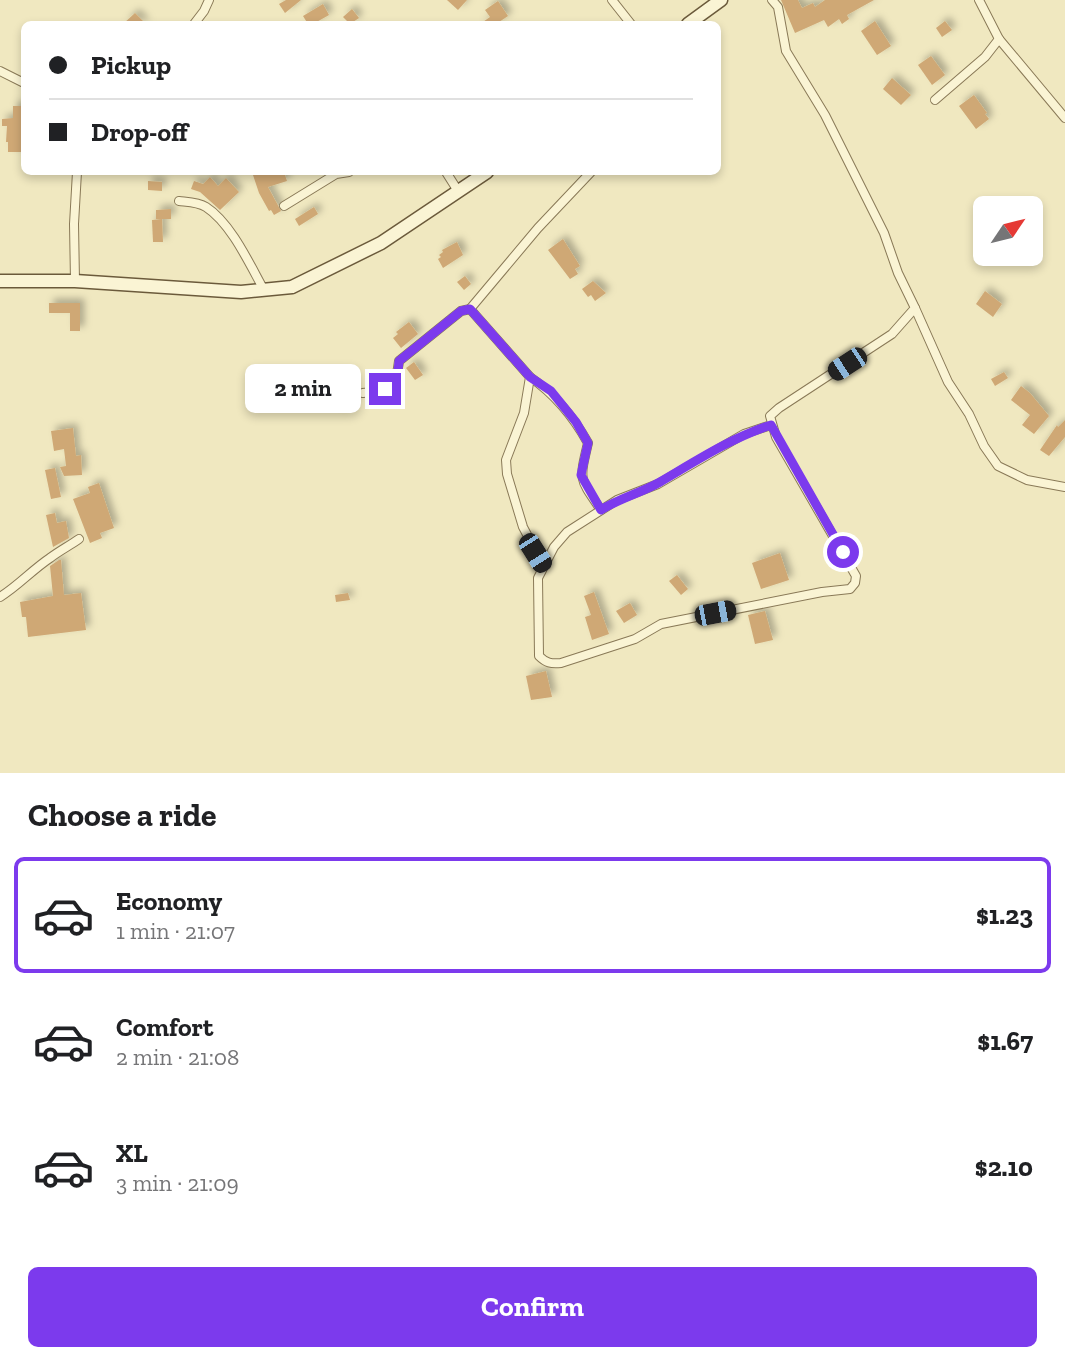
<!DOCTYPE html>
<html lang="en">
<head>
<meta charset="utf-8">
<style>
	:root { --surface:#fff; --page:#f6f6f6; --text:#202124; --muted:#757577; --line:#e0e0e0; --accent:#7c3aed }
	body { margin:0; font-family:"Zilla Slab",serif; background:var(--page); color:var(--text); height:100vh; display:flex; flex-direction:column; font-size:26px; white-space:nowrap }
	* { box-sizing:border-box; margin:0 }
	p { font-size:23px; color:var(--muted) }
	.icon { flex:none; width:38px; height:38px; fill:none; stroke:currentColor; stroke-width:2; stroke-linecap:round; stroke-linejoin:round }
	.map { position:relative; height:773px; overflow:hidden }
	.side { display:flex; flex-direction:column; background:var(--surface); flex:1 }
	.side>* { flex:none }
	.top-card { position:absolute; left:21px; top:21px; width:700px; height:154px; border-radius:10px; box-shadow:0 4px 10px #0003; display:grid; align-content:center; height:154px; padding:0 28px; background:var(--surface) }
	.needle { width:46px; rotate:55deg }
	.buttons { position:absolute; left:973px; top:196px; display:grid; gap:14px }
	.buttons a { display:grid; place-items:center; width:70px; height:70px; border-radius:10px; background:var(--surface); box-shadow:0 4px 10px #0003; font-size:35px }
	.end { position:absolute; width:32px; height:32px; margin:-16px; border:9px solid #7c3aed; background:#fff; box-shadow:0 0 0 4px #fff }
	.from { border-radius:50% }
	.bubble { position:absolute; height:49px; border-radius:10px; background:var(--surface); box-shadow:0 4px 10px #0003; font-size:23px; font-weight:700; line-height:49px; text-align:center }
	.car { position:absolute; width:21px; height:42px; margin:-21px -10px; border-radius:9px; box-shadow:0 0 5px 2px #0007; background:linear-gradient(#222 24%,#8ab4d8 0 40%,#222 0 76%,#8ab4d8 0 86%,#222 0) }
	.top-card b { display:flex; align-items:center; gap:24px; height:66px; font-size:26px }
	.top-card b+b { border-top:2px solid var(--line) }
	.top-card i { width:18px; height:18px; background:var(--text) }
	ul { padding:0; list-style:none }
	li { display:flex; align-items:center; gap:21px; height:116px; margin:0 14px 10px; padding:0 14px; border:4px solid transparent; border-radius:10px }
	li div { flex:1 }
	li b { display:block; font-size:26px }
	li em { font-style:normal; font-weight:700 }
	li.current { border-color:var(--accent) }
	li>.icon { width:63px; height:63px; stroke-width:1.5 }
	h2 { padding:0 28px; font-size:32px; line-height:84px }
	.button { display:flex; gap:14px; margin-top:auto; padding:14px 28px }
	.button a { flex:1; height:80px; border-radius:10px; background:var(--accent); color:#fff; font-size:28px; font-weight:700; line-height:80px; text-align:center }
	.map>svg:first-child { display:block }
	.building { fill:#cfa875; filter:url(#shadow) }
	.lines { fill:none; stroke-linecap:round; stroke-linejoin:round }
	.street-casing { stroke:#897957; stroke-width:10 }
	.secondary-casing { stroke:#6b5a3b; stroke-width:15 }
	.street { stroke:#faf4d4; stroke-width:8 }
	.secondary { stroke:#faf4d4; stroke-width:12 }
	.route { stroke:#7c3aed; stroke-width:9 }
</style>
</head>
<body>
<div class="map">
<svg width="1065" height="773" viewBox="0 0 1065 773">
	<defs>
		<filter id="shadow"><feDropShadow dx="4.5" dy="-4.5" stdDeviation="3.5" flood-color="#0004"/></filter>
	</defs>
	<rect width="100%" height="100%" fill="#f0e8c0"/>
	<g class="building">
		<path d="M286,0H301L285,13L279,4Z"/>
		<path d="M447,0H467L458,10Z"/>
		<path d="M781,0H798L802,8L813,3L815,7L825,0H874L847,15L849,19L842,24L839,19L828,27L824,20L795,33Z"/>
		<path d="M498,1L508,16L496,24H480L490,17L485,10Z"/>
		<path d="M323,4L329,15L313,24H308L303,16Z"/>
		<path d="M352,9L359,18L350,24L343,17Z"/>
		<path d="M135,13L146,24H123Z"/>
		<path d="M875,21L891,46L877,55L861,31Z"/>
		<path d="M945,21L952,30L942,37L936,28Z"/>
		<path d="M931,56L945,75L932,85L918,65Z"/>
		<path d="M892,78L911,95L901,105L883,89Z"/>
		<path d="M974,95L987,113L985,114L989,119L976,129L959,106Z"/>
		<path d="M13,106H22V111H24V152H8V142H6L7,126H2V119L13,118Z"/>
		<path d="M252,172H284L287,181L268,187L281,211L274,215L271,210L269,211L259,193Z"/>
		<path d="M210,177L218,186L226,178L239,192L220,210L200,192L191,189L194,181L203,184Z"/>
		<path d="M148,181L162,182V191L148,190Z"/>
		<path d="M314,207L318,214L299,226L295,219Z"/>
		<path d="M171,209V219H156V210Z"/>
		<path d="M162,219L163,242H153L152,220Z"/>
		<path d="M563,239L580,266L575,269L578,274L570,279L548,250Z"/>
		<path d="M457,242L463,255L443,268L438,259L441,257L439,255L443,252L442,250Z"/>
		<path d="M465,276L471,284L464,290L457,282Z"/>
		<path d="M593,281L606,293L595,301L591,295L588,297L582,289Z"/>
		<path d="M985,291L1002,304L993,317L976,304Z"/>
		<path d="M49,303H80V331H70V313H49Z"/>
		<path d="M409,322L418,334L401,348L393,338L398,334L396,332Z"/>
		<path d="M414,362L423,375L415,380L406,368Z"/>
		<path d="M1004,372L1008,378L995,386L991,379Z"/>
		<path d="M347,380L355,397L347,400L349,406L338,412L327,393L331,392L329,388Z"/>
		<path d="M1021,386L1030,393L1049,416L1034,434L1022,425L1030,415L1011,400Z"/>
		<path d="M1065,420V437L1049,456L1040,450L1057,425L1058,427Z"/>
		<path d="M73,428L76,456L81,455L82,475L64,476L60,467L66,466L64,449L54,451L51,431Z"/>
		<path d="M55,468L61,497L51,499L45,470Z"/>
		<path d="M99,483L114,528L100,533L102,538L90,543L73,499L90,493L88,487Z"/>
		<path d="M55,513L57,523L66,521L69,538L53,547L46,515Z"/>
		<path d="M780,553L789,580L761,589L752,563Z"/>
		<path d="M59,560H61L64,595L81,593L86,630L28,637L26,617H22L20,602L53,596L50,566Z"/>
		<path d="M677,575L688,589L681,595L669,581Z"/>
		<path d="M594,592L609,634L592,640L585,617L591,615L584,596Z"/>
		<path d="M348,593L350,600L336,602L335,595Z"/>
		<path d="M630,603L637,615L624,623L616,611Z"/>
		<path d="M765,611L773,640L755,644L748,615Z"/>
		<path d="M546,671L552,697L531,700L526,676Z"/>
	</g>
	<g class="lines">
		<defs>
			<g id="street">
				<path d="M612,0L631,24"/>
				<path d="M979,0L999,39L1065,118"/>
				<path d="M194,24L204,11L209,0"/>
				<path d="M0,71L24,83"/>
				<path d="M935,100L985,57L999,39"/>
				<path d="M446,172L458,191"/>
				<path d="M179,201C187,202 198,202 206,207C231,223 250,265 264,290"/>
				<path d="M284,206L336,174L349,172"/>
				<path d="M75,281L74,224L77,172"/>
				<path d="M915,308L948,382L969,414L984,446L998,466L1027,480L1065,487"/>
				<path d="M470,309L538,228L591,172"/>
				<path d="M530,377C556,395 573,416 588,443C579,481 579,478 601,510"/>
				<path d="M363,393C388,388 396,389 399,361L461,311L470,309L530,377L524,413L506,460L507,474L523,527L543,565"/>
				<path d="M771,425L744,434L658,484L617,500L567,532L554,547L538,578L539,656C546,663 551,664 561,663L635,639L661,624L822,592L850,589L855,583L856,576L776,437L770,416L779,408L892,334L915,308L898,273L884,233L825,115L786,51L778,7L772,0"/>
				<path d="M0,597C18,586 32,570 50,558C59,551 69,546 79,539"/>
			</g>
			<g id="secondary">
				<path d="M688,24L721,0"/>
				<path d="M0,281H75L241,292L292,287L381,243L487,172"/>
			</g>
		</defs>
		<use href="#street" class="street-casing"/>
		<use href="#secondary" class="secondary-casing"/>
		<use href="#street" class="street"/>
		<use href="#secondary" class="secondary"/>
	</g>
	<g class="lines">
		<path class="route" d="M385,389C397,383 398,374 399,361L461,311L470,309L530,377L551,391L576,422L588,443L581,475L601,510C620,498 641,493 660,482C696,461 731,438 771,425L843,552"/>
	</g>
</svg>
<div class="buttons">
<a><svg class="needle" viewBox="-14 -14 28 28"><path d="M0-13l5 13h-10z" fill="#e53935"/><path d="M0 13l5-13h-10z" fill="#757577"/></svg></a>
</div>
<i class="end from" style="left:843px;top:552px"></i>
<i class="end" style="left:385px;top:389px"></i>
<div class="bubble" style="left:245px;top:364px;width:116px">2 min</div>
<i class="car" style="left:847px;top:364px;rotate:237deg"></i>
<i class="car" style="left:535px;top:553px;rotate:148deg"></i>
<i class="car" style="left:715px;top:613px;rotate:79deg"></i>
<div class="top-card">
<b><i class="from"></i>Pickup</b>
<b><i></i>Drop-off</b>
</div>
</div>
<section class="side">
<h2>Choose a ride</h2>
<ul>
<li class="current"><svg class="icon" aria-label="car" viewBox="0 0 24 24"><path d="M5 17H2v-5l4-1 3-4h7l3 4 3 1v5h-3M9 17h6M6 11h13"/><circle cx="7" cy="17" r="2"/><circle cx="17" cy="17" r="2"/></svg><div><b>Economy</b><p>1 min · 21:07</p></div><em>$1.23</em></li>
<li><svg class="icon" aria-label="car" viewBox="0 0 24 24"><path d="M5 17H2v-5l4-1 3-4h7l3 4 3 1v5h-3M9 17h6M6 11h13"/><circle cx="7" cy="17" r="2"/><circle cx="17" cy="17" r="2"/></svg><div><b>Comfort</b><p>2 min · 21:08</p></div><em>$1.67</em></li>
<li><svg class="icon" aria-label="car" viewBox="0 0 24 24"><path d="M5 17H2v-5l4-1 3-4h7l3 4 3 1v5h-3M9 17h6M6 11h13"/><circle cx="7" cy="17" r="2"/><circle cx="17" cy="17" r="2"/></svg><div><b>XL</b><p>3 min · 21:09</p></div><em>$2.10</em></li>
</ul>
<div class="button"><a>Confirm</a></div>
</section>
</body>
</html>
